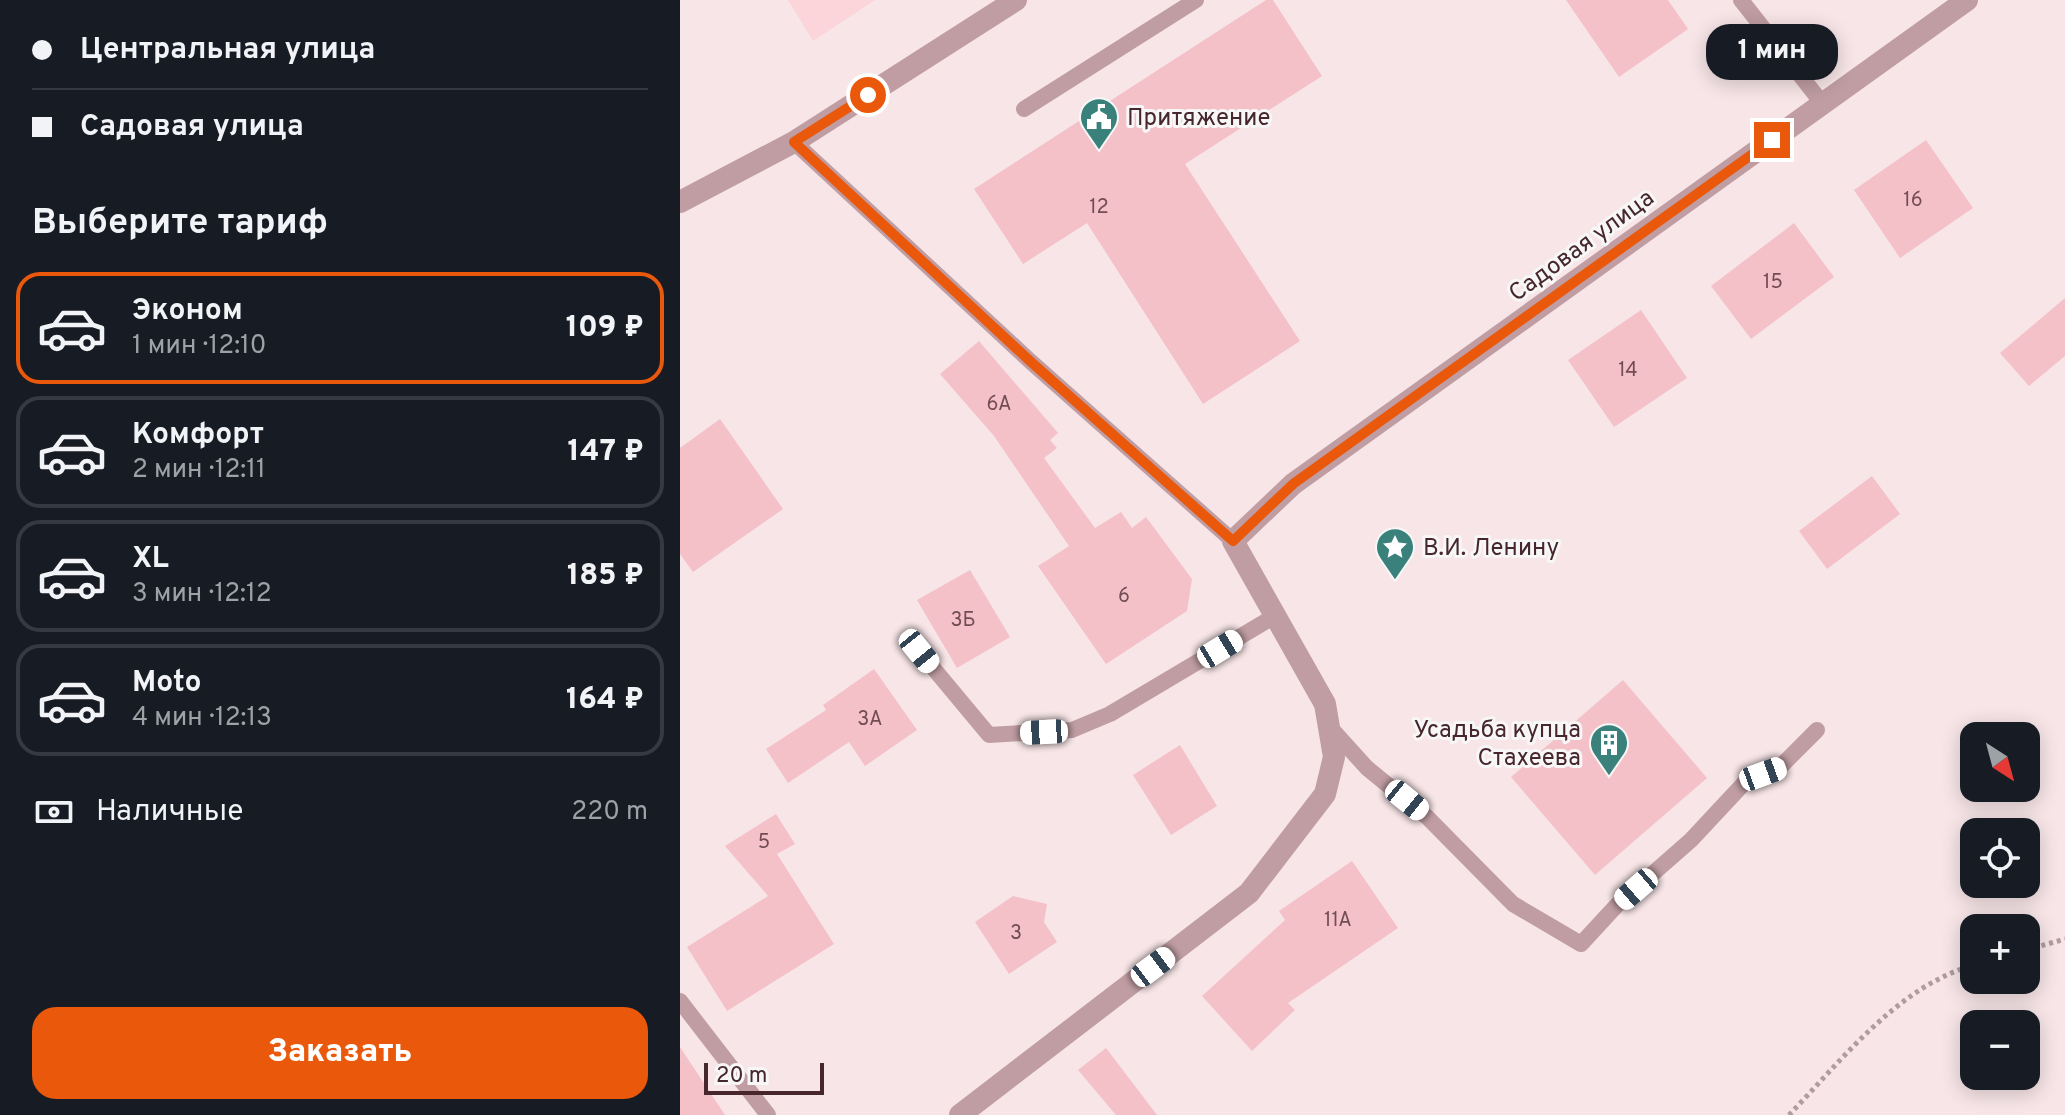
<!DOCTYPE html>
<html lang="ru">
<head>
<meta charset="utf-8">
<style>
	:root { --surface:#171b24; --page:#20242c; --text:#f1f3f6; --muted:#9ea1a6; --line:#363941; --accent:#ea580c }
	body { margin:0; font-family:Overpass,sans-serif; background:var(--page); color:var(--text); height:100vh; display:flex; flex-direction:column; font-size:30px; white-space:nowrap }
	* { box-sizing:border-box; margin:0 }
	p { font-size:26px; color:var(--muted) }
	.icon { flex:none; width:44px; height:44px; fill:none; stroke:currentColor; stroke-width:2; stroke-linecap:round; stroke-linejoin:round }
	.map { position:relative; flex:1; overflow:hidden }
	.details { display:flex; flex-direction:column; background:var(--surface); width:680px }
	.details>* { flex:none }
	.hud { display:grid; align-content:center; height:176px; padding:0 32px; background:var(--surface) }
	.needle { width:52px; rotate:144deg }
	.buttons { position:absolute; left:1280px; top:722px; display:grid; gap:16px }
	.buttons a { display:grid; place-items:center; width:80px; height:80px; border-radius:16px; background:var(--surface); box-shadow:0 4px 20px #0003; font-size:40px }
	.scale { position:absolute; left:24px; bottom:20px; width:120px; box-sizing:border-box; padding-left:8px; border:4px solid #47262d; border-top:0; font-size:22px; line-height:28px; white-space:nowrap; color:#47262d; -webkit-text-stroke:6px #f7f7f7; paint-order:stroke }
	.end { position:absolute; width:36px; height:36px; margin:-18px; border:10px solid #ea580c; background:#fff; box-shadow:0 0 0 4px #fff }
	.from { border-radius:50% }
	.bubble { position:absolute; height:56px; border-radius:24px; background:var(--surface); box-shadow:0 4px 20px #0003; font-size:26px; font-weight:800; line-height:56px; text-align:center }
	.car { position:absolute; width:24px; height:48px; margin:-24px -12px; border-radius:10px; box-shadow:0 0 6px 2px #0007; background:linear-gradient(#fff 24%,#345 0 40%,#fff 0 76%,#345 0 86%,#fff 0) }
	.hud b { display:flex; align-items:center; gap:28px; height:76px; font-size:30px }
	.hud b+b { border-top:2px solid var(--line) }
	.hud i { width:20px; height:20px; background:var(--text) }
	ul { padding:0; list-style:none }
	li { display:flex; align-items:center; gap:24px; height:112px; margin:0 16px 12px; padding:0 16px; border:4px solid var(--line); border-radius:24px }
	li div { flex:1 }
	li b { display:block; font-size:30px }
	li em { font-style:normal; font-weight:800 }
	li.current { border-color:var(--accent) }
	li>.icon { width:72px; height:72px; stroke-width:1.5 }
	h2 { padding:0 32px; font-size:36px; line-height:96px }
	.pay { display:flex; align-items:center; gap:20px; height:88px; padding:0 32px; font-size:30px }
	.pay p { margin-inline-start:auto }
	.cta { display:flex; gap:16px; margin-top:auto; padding:16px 32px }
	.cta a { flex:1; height:92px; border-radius:24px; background:var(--accent); color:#fff; font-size:32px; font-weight:800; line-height:92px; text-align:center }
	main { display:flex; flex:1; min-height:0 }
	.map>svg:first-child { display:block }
	.built { fill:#fcd5db }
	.building { fill:#f5c1c9 }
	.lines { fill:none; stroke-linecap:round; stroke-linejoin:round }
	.path { stroke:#b29a9e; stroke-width:5; stroke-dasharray:4 4; stroke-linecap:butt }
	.service { stroke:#bf9da2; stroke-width:16 }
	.minor { stroke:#bf9da2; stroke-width:22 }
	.route { stroke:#ea580c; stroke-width:10 }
	.labels { text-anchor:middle; stroke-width:6; stroke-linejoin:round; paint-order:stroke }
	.number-label { font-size:20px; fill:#724d54 }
	.poi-label { font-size:24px; fill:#47262d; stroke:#f7f7f7; text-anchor:start }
	.street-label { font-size:24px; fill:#47262d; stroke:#f7f7f7 }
</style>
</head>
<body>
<main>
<section class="details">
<div class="hud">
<b><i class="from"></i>Центральная улица</b>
<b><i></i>Садовая улица</b>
</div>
<h2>Выберите тариф</h2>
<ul>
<li class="current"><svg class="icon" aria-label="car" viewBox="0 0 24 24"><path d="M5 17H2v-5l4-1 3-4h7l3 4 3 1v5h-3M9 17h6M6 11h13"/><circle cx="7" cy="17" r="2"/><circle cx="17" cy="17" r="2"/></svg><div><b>Эконом</b><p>1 мин · 12:10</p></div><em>109 ₽</em></li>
<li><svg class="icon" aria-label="car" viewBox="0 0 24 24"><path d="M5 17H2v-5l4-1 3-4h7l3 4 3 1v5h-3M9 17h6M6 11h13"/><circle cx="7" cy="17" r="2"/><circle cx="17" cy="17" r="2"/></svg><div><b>Комфорт</b><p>2 мин · 12:11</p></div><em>147 ₽</em></li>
<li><svg class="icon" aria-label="car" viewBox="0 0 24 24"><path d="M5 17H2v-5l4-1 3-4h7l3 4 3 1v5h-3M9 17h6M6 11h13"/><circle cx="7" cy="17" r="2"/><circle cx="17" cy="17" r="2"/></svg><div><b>XL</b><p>3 мин · 12:12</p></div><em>185 ₽</em></li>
<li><svg class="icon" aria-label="car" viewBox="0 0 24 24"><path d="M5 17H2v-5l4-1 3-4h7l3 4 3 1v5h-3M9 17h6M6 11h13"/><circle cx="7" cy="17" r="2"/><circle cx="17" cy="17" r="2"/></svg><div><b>Moto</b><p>4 мин · 12:13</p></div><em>164 ₽</em></li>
</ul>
<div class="pay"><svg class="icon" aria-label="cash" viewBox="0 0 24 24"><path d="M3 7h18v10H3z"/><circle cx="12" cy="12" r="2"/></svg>Наличные<p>220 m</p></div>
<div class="cta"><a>Заказать</a></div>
</section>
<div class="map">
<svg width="1385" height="1115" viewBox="0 0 1385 1115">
	<rect width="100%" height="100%" fill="#f7e5e7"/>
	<path class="built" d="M108,0H195L133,41Z"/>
	<g class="building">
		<path d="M586,0H593L642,76L505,164L620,341L523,404L407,223L343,264L294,189Z"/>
		<path d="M886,0H988L1008,29L939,77Z"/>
		<path d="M1246,140L1293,208L1220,258L1174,190Z"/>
		<path d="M1114,223L1154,277L1071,339L1031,286Z"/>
		<path d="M1385,298V356L1349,386L1320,353Z"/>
		<path d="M961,310L1007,378L934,427L888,360Z"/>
		<path d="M299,341L378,433L370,440L377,448L364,458L415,528L441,512L452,528L466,517L512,579L507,611L426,664L358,566L389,546L314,436L260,374Z"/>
		<path d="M40,419L103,509L13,572L0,554V448Z"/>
		<path d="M1192,476L1220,514L1147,569L1119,531Z"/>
		<path d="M290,570L330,637L277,668L237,600Z"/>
		<path d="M194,669L237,730L185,766L169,742L108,783L86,749L146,710L143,705Z"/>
		<path d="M943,680L1027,778L915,875L831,777Z"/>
		<path d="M500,745L537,806L491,835L453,775Z"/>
		<path d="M96,814L115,844L97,854L154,944L47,1011L7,947L88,896L45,846Z"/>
		<path d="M672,861L718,928L608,1003L615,1010L572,1051L522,996L605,920L599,911Z"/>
		<path d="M333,896L367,904L364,922L377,942L329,974L295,922Z"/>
		<path d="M0,1047L45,1115H0Z"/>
		<path d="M426,1048L477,1115H436L398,1070Z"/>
	</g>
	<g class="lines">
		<g class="path">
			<path d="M1346,950L1385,939"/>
			<path d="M1109,1115C1162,1060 1218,986 1294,965"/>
		</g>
		<g class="service">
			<path d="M1061,0L1142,103"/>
			<path d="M344,109L516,0"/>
			<path d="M114,142L350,361L553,541"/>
			<path d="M239,651L309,735L392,730L430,714L595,616"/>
			<path d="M649,726L687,768L747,817L833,904L901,944L937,905L1011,840L1067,780L1099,768L1137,730"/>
			<path d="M0,1001L88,1115"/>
		</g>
		<g class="minor">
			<path d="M0,202L114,142L336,0"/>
			<path d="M280,1115L569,893L645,794L654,757L645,704L553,541L613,484L1287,0"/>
		</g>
	</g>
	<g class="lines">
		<path class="route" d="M188,95L114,142L350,361L553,541L613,484L1092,140"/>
	</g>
	<defs>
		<symbol id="civic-pin" viewBox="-11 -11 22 30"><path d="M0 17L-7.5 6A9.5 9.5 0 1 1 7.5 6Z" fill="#39817a" stroke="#f7f7f7"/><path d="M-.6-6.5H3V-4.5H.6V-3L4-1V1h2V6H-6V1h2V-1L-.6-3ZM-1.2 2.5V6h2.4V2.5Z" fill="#fff"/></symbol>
		<symbol id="sight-pin" viewBox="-11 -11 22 30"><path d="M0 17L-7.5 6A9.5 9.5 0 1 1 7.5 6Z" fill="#39817a" stroke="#f7f7f7"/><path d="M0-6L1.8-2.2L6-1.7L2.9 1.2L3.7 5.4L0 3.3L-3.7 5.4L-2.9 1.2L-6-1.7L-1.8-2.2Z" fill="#fff"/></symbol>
		<symbol id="building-pin" viewBox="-11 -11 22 30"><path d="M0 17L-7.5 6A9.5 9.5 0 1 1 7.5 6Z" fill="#39817a" stroke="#f7f7f7"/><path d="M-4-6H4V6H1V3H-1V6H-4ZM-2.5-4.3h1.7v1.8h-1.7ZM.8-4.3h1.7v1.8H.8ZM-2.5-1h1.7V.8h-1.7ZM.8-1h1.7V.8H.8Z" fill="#fff"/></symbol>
	</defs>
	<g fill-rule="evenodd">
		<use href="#civic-pin" x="397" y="95" width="44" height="60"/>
		<use href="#sight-pin" x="693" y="525" width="44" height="60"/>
		<use href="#building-pin" x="907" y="721" width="44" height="60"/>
	</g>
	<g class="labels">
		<g class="number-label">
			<text x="1233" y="206">16</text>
			<text x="419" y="213">12</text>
			<text x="1093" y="288">15</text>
			<text x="948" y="376">14</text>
			<text x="319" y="410">6А</text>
			<text x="444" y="602">6</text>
			<text x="283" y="626">3Б</text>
			<text x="190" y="725">3А</text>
			<text x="84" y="848">5</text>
			<text x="658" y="926">11А</text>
			<text x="336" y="939">3</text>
		</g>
		<g class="poi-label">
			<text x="447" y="125">Притяжение</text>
			<text x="743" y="555">В.И. Ленину</text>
			<text x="901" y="737" text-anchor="end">Усадьба купца<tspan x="901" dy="28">Стахеева</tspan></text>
		</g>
		<g class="street-label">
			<text transform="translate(901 245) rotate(-36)" y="8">Садовая улица</text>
		</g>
	</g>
</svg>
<div class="buttons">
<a><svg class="needle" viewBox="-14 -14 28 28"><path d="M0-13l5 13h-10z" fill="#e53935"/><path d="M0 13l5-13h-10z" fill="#9ea1a6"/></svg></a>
<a><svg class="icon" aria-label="locate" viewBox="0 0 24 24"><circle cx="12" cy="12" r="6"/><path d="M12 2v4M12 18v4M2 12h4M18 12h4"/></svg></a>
<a>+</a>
<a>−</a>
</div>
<div class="scale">20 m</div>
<i class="end from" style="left:188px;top:95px"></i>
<i class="end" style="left:1092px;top:140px"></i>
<div class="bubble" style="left:1026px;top:24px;width:132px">1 мин</div>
<i class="car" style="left:540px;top:649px;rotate:59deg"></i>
<i class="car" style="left:239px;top:651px;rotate:141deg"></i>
<i class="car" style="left:364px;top:732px;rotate:267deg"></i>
<i class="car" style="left:1083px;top:774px;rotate:70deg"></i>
<i class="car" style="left:727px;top:800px;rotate:129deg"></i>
<i class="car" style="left:956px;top:889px;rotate:229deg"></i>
<i class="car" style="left:473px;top:967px;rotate:53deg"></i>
</div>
</main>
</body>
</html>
